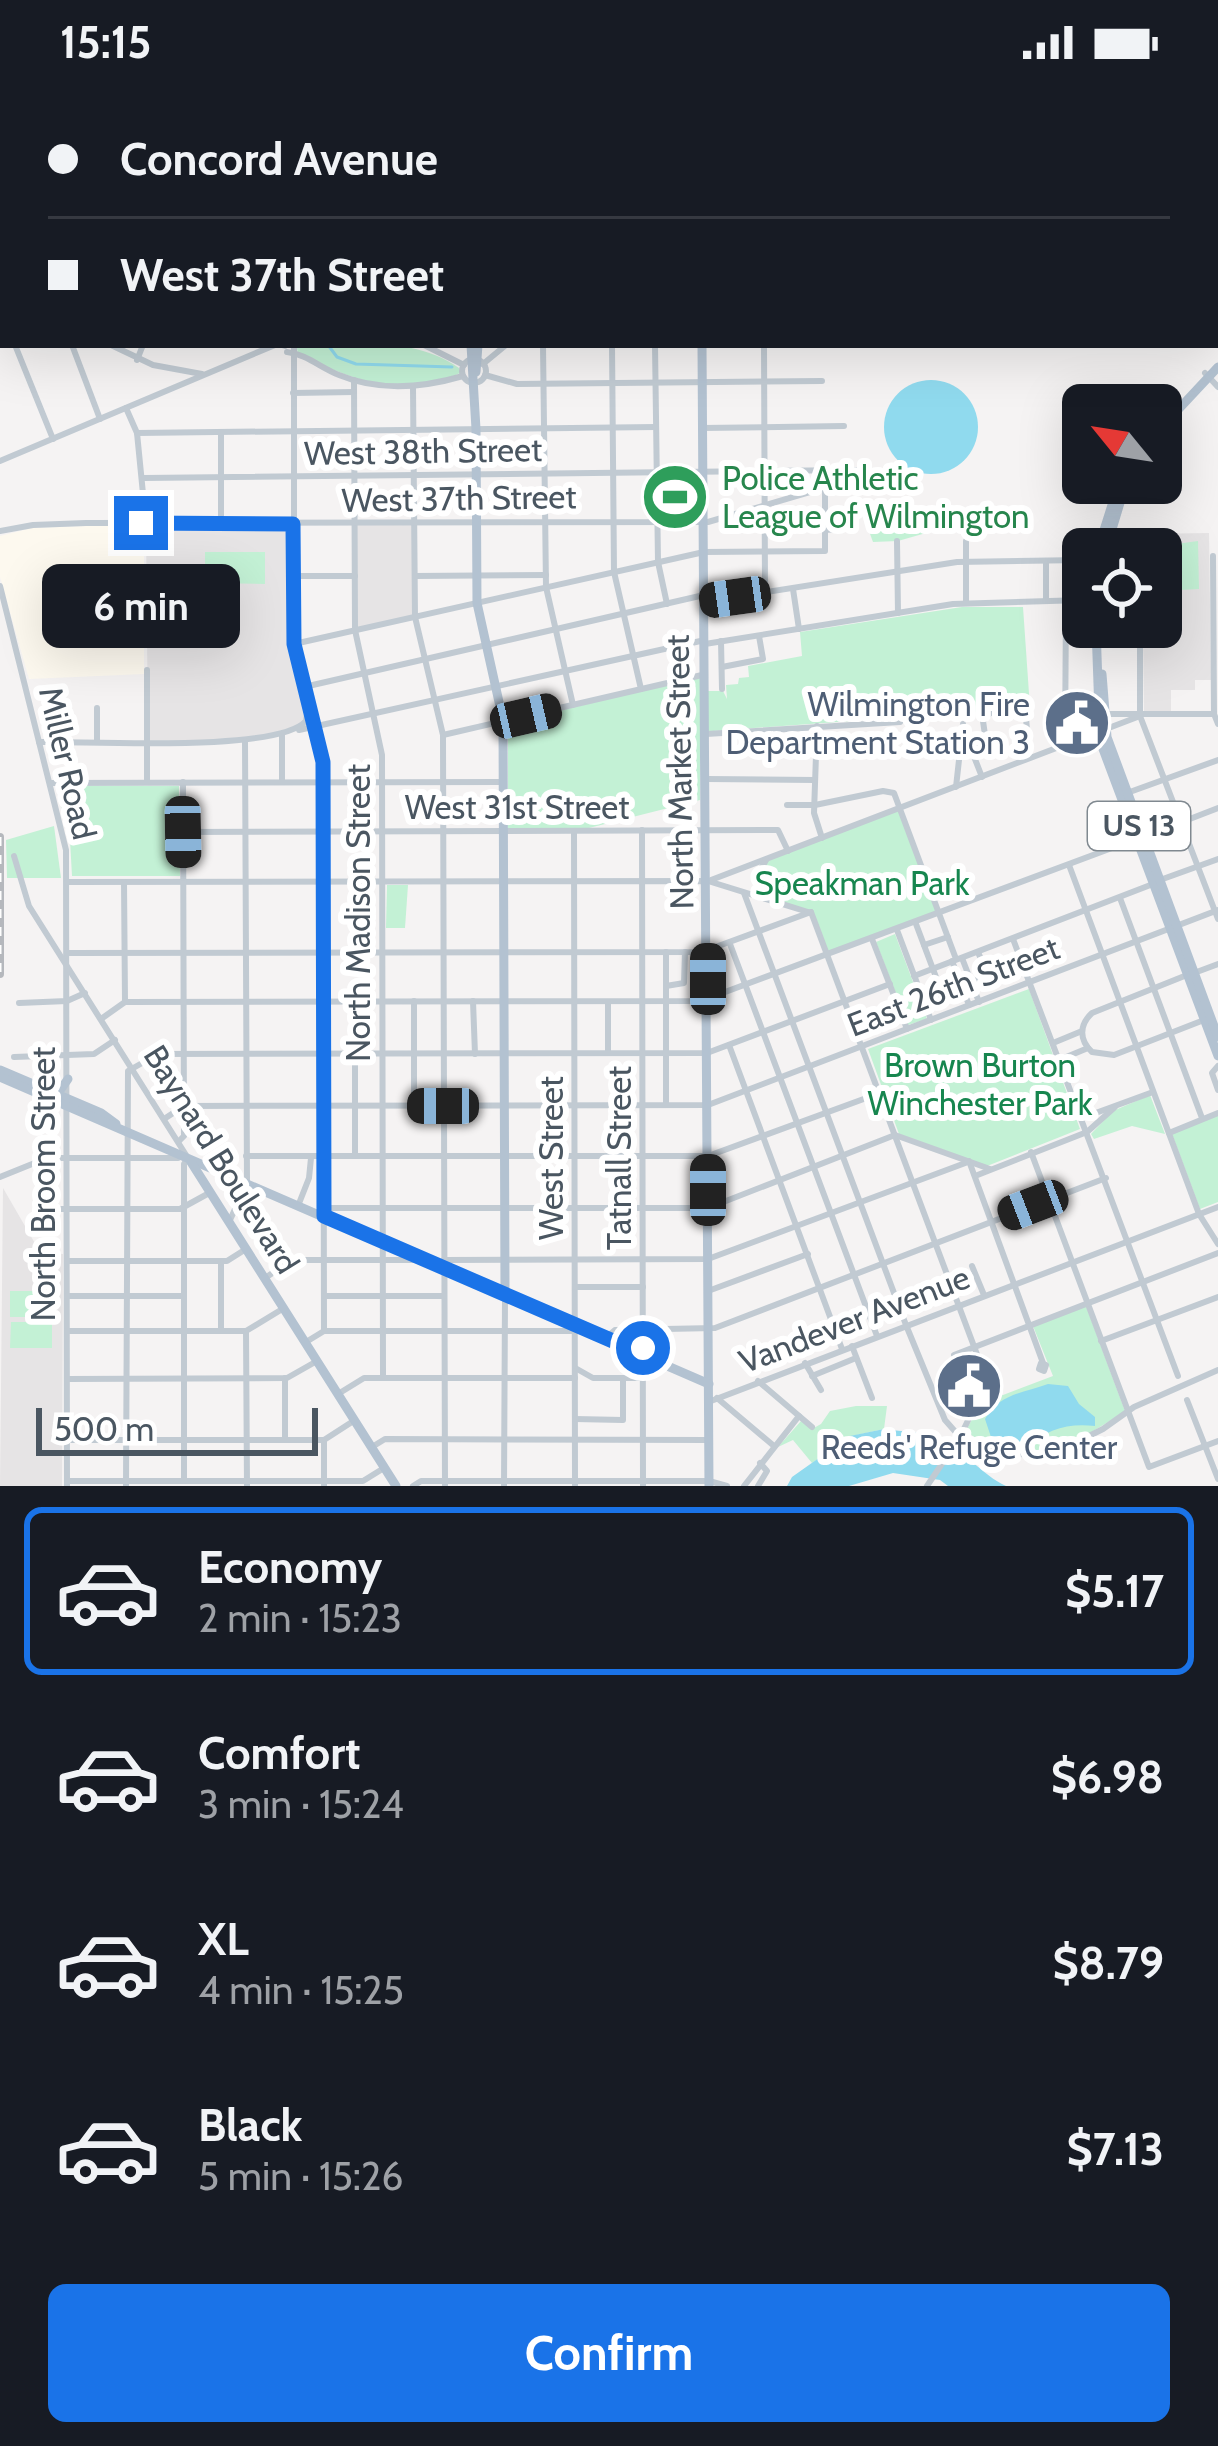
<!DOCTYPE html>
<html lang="en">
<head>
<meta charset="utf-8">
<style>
	:root { --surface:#171b24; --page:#242831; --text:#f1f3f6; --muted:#9ea1a6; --line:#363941; --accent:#1a73e8 }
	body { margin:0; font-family:Cabin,sans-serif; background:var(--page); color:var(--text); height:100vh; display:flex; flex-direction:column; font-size:45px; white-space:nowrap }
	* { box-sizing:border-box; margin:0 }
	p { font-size:39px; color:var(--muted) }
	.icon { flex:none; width:66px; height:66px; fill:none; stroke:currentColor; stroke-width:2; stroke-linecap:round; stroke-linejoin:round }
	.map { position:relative; height:1402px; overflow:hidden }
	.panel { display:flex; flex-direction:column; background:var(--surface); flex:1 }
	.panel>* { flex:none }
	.banner { position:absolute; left:0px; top:0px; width:1218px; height:264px; box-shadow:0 12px 48px #0002; display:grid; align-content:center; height:264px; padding:0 48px; background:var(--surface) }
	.needle { width:78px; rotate:300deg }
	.buttons { position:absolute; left:1062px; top:300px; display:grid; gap:24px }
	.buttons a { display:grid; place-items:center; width:120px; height:120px; border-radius:18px; background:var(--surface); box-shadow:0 12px 48px #0002; font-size:60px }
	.scale { position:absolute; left:36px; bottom:30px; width:282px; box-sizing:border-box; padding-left:12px; border:6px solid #4a5661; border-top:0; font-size:33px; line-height:42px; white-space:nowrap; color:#4a5661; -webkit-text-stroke:9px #fff; paint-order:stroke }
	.end { position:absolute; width:54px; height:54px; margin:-27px; border:15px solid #1a73e8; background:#fff; box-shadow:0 0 0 6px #fff }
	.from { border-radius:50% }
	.bubble { position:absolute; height:84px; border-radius:18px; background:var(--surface); box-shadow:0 12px 48px #0002; font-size:39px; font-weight:700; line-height:84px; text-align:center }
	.car { position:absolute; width:36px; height:72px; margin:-36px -18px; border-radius:15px; box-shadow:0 0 9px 3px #0007; background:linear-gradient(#222 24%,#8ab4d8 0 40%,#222 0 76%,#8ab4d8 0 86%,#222 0) }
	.banner b { display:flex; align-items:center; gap:42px; height:114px; font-size:45px }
	.banner b+b { border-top:3px solid var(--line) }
	.banner i { width:30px; height:30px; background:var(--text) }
	ul { padding:21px 0 0; list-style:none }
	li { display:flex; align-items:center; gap:36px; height:168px; margin:0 24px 18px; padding:0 24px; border:6px solid transparent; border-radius:18px }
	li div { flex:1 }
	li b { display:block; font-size:45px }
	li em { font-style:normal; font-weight:700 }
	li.current { border-color:var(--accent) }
	li>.icon { width:108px; height:108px; stroke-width:1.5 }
	.action { display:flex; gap:24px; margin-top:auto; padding:24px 48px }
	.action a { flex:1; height:138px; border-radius:18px; background:var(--accent); color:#fff; font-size:48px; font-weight:700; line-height:138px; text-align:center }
	.status { display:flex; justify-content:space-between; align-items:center; height:84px; padding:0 60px; background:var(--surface); direction:ltr }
	.status svg { height:33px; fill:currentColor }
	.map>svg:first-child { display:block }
	.commercial { fill:#fdf9ef }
	.education { fill:#e6e4e5 }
	.green { fill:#c3f1d5 }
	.water { fill:#90daee }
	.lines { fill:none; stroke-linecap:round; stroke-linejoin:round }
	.stream { stroke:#90daee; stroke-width:3 }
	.river { stroke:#90daee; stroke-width:8 }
	.minor { stroke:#c1cad2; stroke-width:6 }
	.major { stroke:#b3c2d1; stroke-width:9 }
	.rail-casing { stroke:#b5b8bd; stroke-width:8 }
	.rail { stroke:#fff; stroke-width:3; stroke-dasharray:9; stroke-linecap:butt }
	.route { stroke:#1a73e8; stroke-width:15 }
	.labels { text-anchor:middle; stroke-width:12; stroke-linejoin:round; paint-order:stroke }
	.shield { fill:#fff; stroke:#808990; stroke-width:3 }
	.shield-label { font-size:30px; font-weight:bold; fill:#4a5661 }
	.street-label { font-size:33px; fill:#4a5661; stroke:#fff }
	.leisure-label { font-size:33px; fill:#27864d; stroke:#fff; text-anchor:start }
	.service-label { font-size:33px; fill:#4e5e75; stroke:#fff; text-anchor:end }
	.park-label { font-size:33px; fill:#17864f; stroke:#fff }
</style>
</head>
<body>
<div class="status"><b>15:15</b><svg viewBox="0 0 49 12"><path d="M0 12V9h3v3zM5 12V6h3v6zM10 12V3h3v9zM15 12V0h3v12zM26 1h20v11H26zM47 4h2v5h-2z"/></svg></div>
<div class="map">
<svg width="1218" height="1402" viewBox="0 0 1218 1402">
	<rect width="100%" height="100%" fill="#f5f3f3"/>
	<path class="commercial" d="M144,440V590L29,595L0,493V452L32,444Z"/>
	<g class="education">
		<path d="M355,439H414L415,533L355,546Z"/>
		<path d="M146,440H293L294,560L307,621L304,640L245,657L148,658Z"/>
		<path d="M1209,449L1211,596H1195V606H1171V627H1144L1143,543H1161V465H1143L1145,450Z"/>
		<path d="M3,1104L40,1168L63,1170L62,1402H0Z"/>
	</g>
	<g class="green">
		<path d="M296,261C351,261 412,251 459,284L460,289C405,317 348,295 298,269Z"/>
		<path d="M932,429L933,447L898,457L873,458L866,439Z"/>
		<path d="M1198,457L1199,505L1161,507V470L1176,460Z"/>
		<path d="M205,468H265V500L205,499Z"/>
		<path d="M962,523H1023L1030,624L700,648V716L589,744H508V639L700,593L701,607H723L727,615L726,601L738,600L739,594L749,593L748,582L802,572L800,548Z"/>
		<path d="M56,702H179L180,792H72L70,756Z"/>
		<path d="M901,724L939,830L828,872L811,829L765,814L766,775Z"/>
		<path d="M54,742L61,794H7L6,756Z"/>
		<path d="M387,801H408L405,844H386Z"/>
		<path d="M895,850L927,935L908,941L876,858Z"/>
		<path d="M1029,905L1080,1045L987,1082L899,1050L868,965Z"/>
		<path d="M1150,1011L1165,1050L1132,1042L1094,1055L1091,1050L1113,1027Z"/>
		<path d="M1218,1031V1118L1200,1125L1172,1050Z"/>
		<rect x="10" y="1207" width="42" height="26"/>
		<path d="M1086,1222L1125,1327C1072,1362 1024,1392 966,1347L986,1307L1003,1311L1053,1292L1033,1242Z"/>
		<path d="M11,1238H52V1264H10Z"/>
		<path d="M856,1322H887L884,1345L852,1352L812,1379L793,1356L778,1363L801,1337L812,1345L821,1340L830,1327Z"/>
	</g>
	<g class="water">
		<circle cx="931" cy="343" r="47"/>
		<path d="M1048,1300L1068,1302L1079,1320L1095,1333V1342C1068,1339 1046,1345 1029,1363L992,1356L985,1335C999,1310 1023,1309 1048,1300Z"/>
		<path d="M884,1345C903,1348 924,1347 942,1356C966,1368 982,1391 1006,1402H948L940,1396L893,1389L849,1402H787L792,1393L850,1352Z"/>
	</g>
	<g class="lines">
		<g class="stream">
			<path d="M0,174L3,172"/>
			<path d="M328,261L337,273L356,280L452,283"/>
		</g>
		<g class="river">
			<path d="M716,0L717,3"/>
			<path d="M1215,173L1218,174"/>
		</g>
		<g class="minor">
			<path d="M285,0L287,3"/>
			<path d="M348,0L350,3"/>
			<path d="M243,3L250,0"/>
			<path d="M332,3L335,0"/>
			<path d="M433,3L438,0"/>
			<path d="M1030,3V0"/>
			<path d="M1202,3L1205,0"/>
			<path d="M0,30L3,31"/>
			<path d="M1215,73L1218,75"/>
			<path d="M0,76H3"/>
			<path d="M1215,99L1218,84"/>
			<path d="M1215,113L1218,120"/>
			<path d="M0,135L3,132"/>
			<path d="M0,197L3,196"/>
			<path d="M1215,212L1218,211"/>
			<path d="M0,228L3,234"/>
			<path d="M1215,236L1218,239"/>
			<path d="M15,261L53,355"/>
			<path d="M72,261L100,335"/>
			<path d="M111,261L153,281L202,290"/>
			<path d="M282,261L285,262"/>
			<path d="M424,261L464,281"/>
			<path d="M543,261L546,503L573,621"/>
			<path d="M612,261L614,488L641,605"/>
			<path d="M655,261L658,478L667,520"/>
			<path d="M764,261L765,509"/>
			<path d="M287,268C306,270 321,284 339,291C380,308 422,304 463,292"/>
			<circle cx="474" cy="287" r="12"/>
			<path d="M137,276L143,261"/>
			<path d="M483,280L506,261"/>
			<path d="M1205,289L1218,303"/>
			<path d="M485,291L517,300L822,297"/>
			<path d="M354,296L355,546L382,671L383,1294"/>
			<path d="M413,303L415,533L443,651L445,1402"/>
			<path d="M293,309L354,308"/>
			<path d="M126,324L137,349L146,440"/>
			<path d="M702,344L844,342"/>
			<path d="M137,349L656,343"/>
			<path d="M0,377L275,261"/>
			<path d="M144,394L856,386"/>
			<path d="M221,440V348"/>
			<path d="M825,446L852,444"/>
			<path d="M0,447L33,441L86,439L708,438L854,395"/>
			<path d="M897,457L898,529"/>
			<path d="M1213,472L1214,630L1218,640"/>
			<path d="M1046,478V516"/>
			<path d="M294,492H355"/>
			<path d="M415,492L546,491"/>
			<path d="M0,502L66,766L67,1402"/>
			<path d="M793,505L799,545"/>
			<path d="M704,518L957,478L1083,476"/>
			<path d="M966,519V457"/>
			<path d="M1140,543V632L1218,835"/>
			<path d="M721,557L722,605"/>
			<path d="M294,560L704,468L825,467V388"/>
			<path d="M705,560L953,520L1083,516"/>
			<path d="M722,583L763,575L759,552"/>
			<path d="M304,603L704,511"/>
			<path d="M309,628L323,678L324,1247"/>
			<path d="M1107,630H1214"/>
			<path d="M817,642L814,729L822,754"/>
			<path d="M299,646L705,556"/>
			<path d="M282,650V698"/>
			<path d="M706,650L900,638"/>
			<path d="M443,651L702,591"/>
			<path d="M97,657V624"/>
			<path d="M39,658C89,657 277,669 306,637L308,624L294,560V261"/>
			<path d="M1065,662L1066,516"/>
			<path d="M982,693L971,665L986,658L983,637L990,629L1020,628L1026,633L1029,674"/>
			<path d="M707,695L815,696"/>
			<path d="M147,698V586"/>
			<path d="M51,699L503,698"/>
			<path d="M956,703L963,640"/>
			<path d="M1127,709L1218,676"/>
			<path d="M787,721H815L883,707L894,709L956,875"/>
			<path d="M1182,738L1218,724"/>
			<path d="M642,746L643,1402"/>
			<path d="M574,747L575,1402"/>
			<path d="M183,748L778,746L788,767"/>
			<path d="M14,772L29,822L186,1071"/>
			<path d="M1069,781L1199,1130L1218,1160"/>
			<path d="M711,796L1140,632"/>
			<path d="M1160,796L1218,775"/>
			<path d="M67,798L708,797L808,828"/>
			<path d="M124,798L125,918"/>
			<path d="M744,809L906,1241L945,1336L960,1353L1007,1371L1057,1368L1103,1345L1134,1323L1218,1286"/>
			<path d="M765,814L760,787L766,776"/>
			<path d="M1120,814L1202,1034"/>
			<path d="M811,828L987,1297L960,1353L927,1402"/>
			<path d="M916,840L942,909"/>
			<path d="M897,846L931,936"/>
			<path d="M872,855L907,945"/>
			<path d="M1013,855L1178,1292"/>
			<path d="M730,860L877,1252"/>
			<path d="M924,861L948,853"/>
			<path d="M978,868L988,892"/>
			<path d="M67,869L702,868L811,828"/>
			<path d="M962,874L979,918"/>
			<path d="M952,877L969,921"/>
			<path d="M1194,889L1218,880"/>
			<path d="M1187,891L1092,929C1079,941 1079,956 1092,968L1114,971L1204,936"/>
			<path d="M914,892L1153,800"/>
			<path d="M971,898L1023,879"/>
			<path d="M666,902L684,899L685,868"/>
			<path d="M923,916L962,902"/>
			<path d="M414,917V1022"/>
			<path d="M473,917L475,970"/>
			<path d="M19,919L67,917L85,909"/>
			<path d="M608,919V969"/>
			<path d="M101,935L125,918L701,917L1136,755"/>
			<path d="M1053,959L1082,947"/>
			<path d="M729,961L842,1265"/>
			<path d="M14,973L94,970L115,956"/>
			<path d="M1059,976L1088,964"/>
			<path d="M1218,982L1212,989L1218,1006"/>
			<path d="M666,1021V868"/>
			<path d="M1082,1034L1153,1008"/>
			<path d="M164,1035L184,1022L708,1021L1218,826"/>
			<path d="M1169,1049L1218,1029"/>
			<path d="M179,1057L184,1052L183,698"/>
			<path d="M1031,1068L1149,1383L1218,1357"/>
			<path d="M246,1072H708L880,1009"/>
			<path d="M355,1072V970"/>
			<path d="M969,1077L1043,1279"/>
			<path d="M975,1092L1087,1048L1115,1023"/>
			<path d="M0,1093L47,1074H178"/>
			<path d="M298,1122L309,1094L311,1074"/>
			<path d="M323,1124H708L895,1051L990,1085"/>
			<path d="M45,1125H180L211,1108"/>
			<path d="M230,1136L247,1099L245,657"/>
			<path d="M444,1176L708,1175L968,1078"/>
			<path d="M67,1177H227L246,1165"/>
			<path d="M221,1178V1247"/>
			<path d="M972,1182L984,1211"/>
			<path d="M265,1194L292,1176H418"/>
			<path d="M575,1203H643"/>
			<path d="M708,1207L808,1170"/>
			<path d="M67,1212H183"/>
			<path d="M324,1212H444"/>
			<path d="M67,1247H246L284,1224"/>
			<path d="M246,1247L247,1402"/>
			<path d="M606,1254L615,1246L715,1244L1106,1094"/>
			<path d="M1101,1257L1218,1213"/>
			<path d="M306,1258L324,1247H575"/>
			<path d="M852,1262L872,1314"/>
			<path d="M954,1271L1218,1169"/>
			<path d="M805,1279L821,1306"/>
			<path d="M1041,1279L1046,1281L1044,1287L1039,1285Z"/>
			<path d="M577,1285L593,1294H643"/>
			<path d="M812,1292L856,1274"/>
			<path d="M285,1294V1356"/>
			<path d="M67,1295L287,1294L317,1277"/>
			<path d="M758,1297L812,1343"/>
			<path d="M338,1310L364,1294H575"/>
			<path d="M717,1314L774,1362"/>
			<path d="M1187,1316L1218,1395"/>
			<path d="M711,1317L1218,1123"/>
			<path d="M575,1335L623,1336V1294"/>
			<path d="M67,1356H324L355,1336"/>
			<path d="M372,1363L385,1355L709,1356"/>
			<path d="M67,1397H363L384,1384"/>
			<path d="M184,1397V1080L188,1074"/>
			<path d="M126,1402L128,987L158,970L707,969L890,900"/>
			<path d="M324,1402V1356"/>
			<path d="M413,1402L421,1397H709L727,1402"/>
			<path d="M504,1402L505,1214"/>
			<path d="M744,1402L799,1332"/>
			<path d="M758,1402L767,1387L760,1379"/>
		</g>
		<g class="major">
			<path d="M411,0L413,3"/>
			<path d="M419,0L421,3"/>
			<path d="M701,3V0"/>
			<path d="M471,261L476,345L477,519L503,636L505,1210"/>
			<path d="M702,261L709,1402"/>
			<path d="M476,288L478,261"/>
			<path d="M1161,344L1218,283"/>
			<path d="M1098,465L1119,399"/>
			<path d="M1106,465L1126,399"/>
			<path d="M1096,543L1100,657L1218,972"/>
			<path d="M1102,590L1107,653L1218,953"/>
			<path d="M0,986L101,1029L116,1040"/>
			<path d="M0,993L709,1300"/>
			<path d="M50,1008L61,1005L68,995"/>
			<path d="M191,1078L396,1402"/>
		</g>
		<defs>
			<path id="rail" d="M0,753V890"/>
		</defs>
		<use href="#rail" class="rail-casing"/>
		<use href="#rail" class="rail"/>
	</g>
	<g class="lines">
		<path class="route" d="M141,439L293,440L294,560L323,678L324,1132L643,1270V1264"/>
	</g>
	<defs>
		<symbol id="stadium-disc" viewBox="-11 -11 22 22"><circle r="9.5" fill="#2e9e5b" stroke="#fff"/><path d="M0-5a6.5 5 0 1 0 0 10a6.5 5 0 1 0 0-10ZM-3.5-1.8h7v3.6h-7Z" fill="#fff"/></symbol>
		<symbol id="civic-disc" viewBox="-11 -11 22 22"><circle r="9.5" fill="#5c6f8a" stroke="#fff"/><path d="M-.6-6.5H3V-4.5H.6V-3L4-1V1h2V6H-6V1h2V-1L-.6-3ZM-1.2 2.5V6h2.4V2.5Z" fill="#fff"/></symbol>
	</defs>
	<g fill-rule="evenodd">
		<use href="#stadium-disc" x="637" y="375" width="76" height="76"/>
		<use href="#civic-disc" x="1039" y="601" width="76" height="76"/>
		<use href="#civic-disc" x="931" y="1264" width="76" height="76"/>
	</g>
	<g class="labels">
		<rect class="shield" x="1088" y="718" width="102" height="48" rx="9"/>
		<g class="shield-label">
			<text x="1139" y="752">US 13</text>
		</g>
		<g class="street-label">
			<text transform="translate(423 367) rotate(-1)" y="12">West 38th Street</text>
			<text transform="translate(459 414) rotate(-1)" y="12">West 37th Street</text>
			<text transform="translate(68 679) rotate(77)" y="12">Miller Road</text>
			<text transform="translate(679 688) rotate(-91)" y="12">North Market Street</text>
			<text x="517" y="735">West 31st Street</text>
			<text transform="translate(358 829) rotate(-90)" y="12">North Madison Street</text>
			<text transform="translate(953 902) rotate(-21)" y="12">East 26th Street</text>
			<text transform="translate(551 1074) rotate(-90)" y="12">West Street</text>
			<text transform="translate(619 1074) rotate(-90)" y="12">Tatnall Street</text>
			<text transform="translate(222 1075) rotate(58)" y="12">Baynard Boulevard</text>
			<text transform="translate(43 1100) rotate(-90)" y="12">North Broom Street</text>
			<text transform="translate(854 1235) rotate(-21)" y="12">Vandever Avenue</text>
		</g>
		<g class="leisure-label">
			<text x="722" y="406">Police Athletic<tspan x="722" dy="38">League of Wilmington</tspan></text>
		</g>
		<g class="service-label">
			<text x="1030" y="632">Wilmington Fire<tspan x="1030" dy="38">Department Station 3</tspan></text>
			<text x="969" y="1375" text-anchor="middle">Reeds' Refuge Center</text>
		</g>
		<g class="park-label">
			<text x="862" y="811">Speakman Park</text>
			<text x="980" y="993">Brown Burton<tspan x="980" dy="38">Winchester Park</tspan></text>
		</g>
	</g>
</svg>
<div class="buttons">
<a><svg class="needle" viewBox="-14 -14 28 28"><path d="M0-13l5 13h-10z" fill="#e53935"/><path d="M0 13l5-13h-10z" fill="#9ea1a6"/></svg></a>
<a><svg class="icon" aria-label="locate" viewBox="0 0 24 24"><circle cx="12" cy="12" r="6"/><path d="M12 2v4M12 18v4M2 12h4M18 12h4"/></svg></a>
</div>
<div class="scale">500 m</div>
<i class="end from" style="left:643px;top:1264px"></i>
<i class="end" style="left:141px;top:439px"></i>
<div class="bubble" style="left:42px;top:480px;width:198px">6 min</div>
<i class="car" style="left:735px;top:513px;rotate:262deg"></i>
<i class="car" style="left:526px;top:632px;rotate:77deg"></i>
<i class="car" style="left:183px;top:748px;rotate:179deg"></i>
<i class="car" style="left:708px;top:895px;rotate:0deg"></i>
<i class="car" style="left:443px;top:1022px;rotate:270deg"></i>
<i class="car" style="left:708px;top:1106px;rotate:0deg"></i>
<i class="car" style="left:1033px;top:1121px;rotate:249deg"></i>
<div class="banner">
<b><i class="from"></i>Concord Avenue</b>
<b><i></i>West 37th Street</b>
</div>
</div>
<section class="panel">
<ul>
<li class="current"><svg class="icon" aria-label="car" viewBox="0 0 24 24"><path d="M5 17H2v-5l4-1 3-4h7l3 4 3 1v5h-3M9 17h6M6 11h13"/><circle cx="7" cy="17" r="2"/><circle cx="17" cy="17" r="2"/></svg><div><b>Economy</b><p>2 min · 15:23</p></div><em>$5.17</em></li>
<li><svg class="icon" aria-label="car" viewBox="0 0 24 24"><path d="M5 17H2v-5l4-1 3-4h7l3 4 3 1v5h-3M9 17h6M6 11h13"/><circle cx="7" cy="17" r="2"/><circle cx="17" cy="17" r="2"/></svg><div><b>Comfort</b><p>3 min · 15:24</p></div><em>$6.98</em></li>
<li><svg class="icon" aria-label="car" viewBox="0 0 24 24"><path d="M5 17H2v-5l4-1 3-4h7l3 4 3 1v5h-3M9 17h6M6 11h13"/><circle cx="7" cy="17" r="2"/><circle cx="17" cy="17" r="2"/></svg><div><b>XL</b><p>4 min · 15:25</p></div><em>$8.79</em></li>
<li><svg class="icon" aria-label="car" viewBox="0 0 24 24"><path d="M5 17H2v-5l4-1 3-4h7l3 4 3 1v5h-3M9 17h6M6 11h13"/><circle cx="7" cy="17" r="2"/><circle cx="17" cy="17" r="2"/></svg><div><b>Black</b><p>5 min · 15:26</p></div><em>$7.13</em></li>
</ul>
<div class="action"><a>Confirm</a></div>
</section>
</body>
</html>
